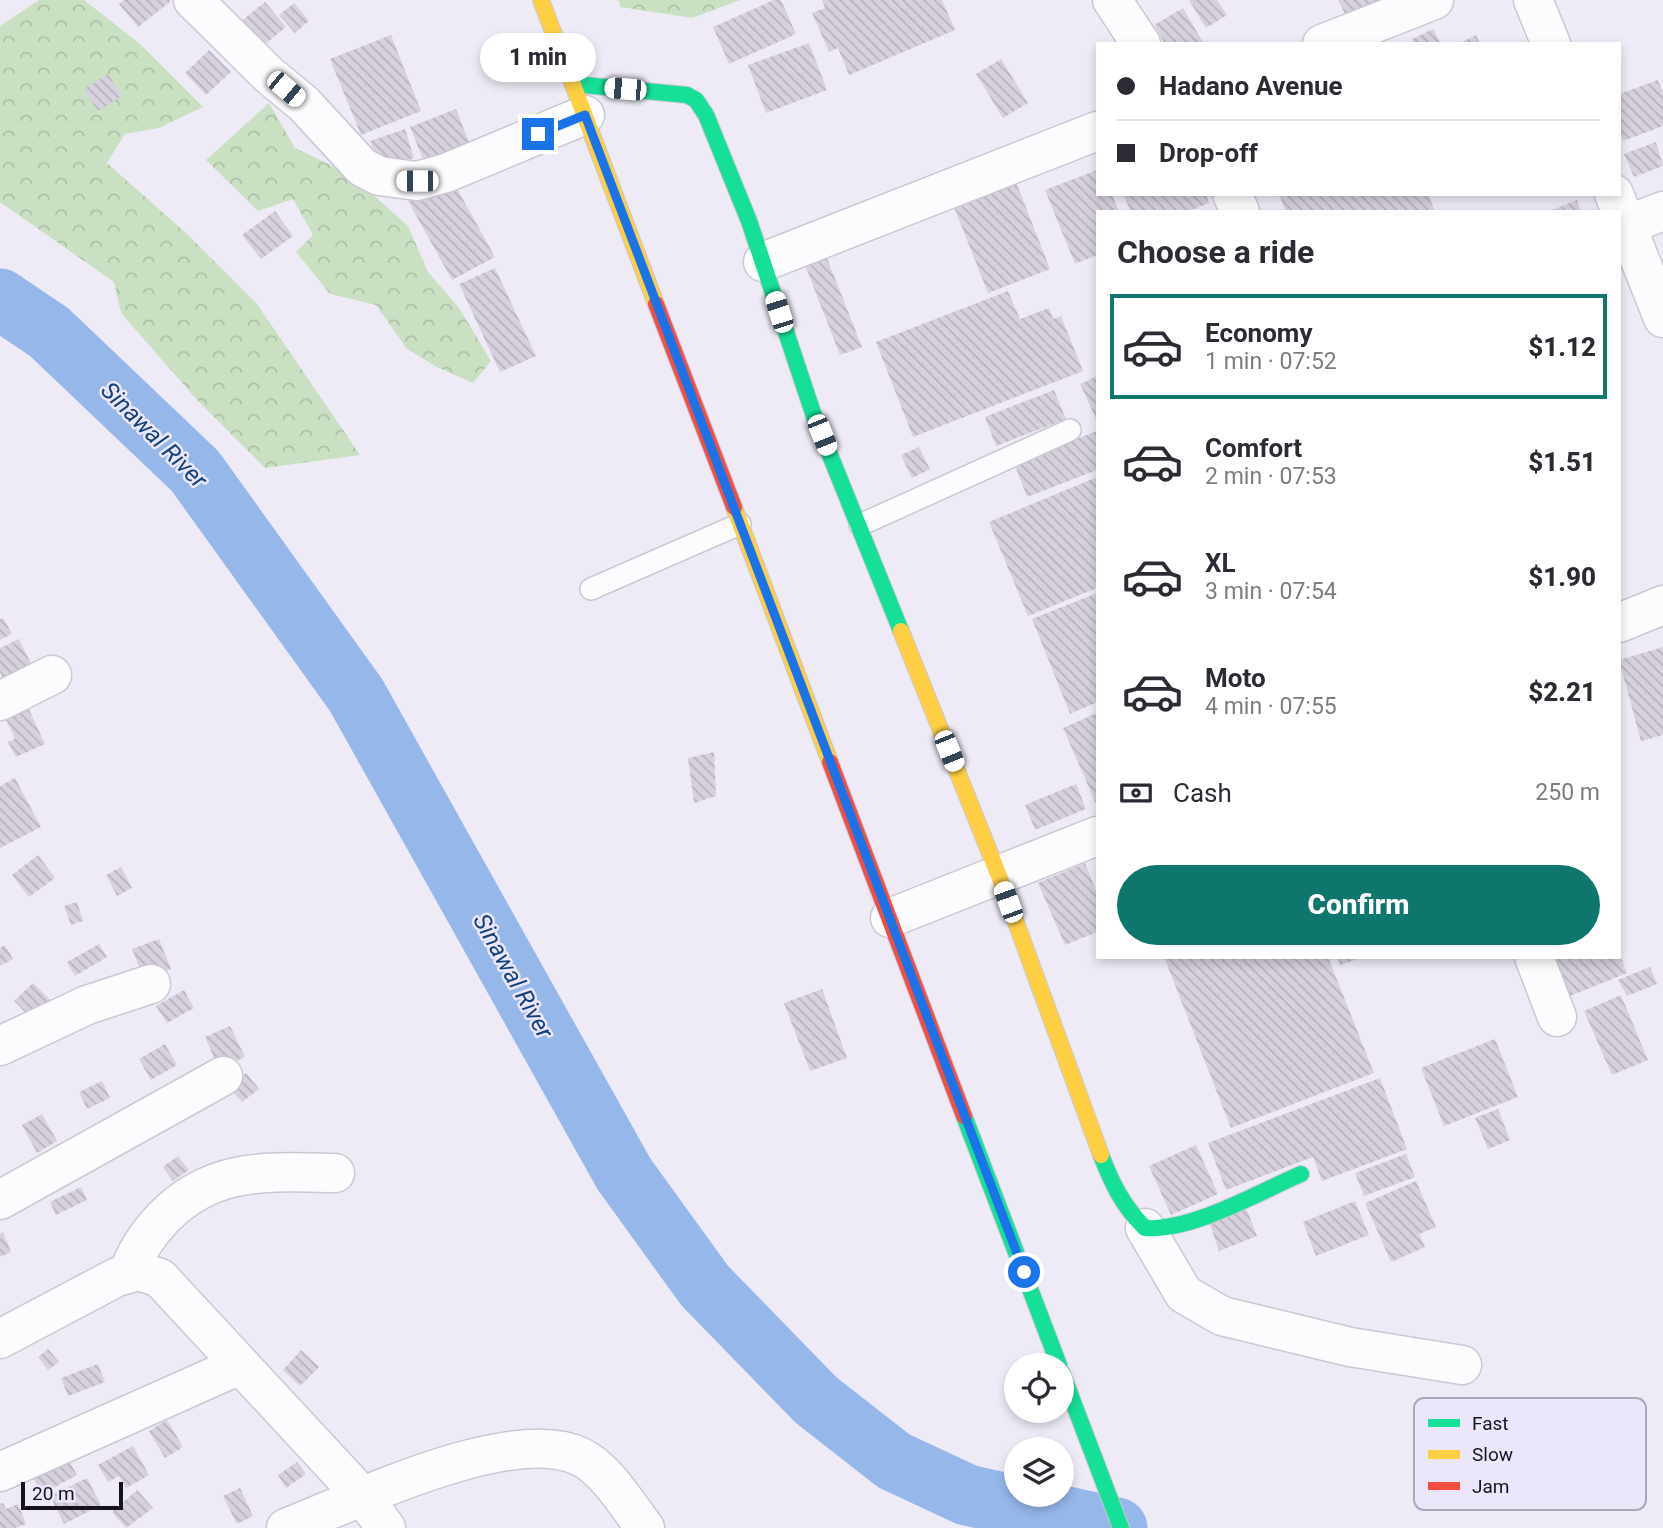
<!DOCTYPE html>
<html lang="en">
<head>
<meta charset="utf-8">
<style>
	:root { --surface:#fff; --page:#f7f7f7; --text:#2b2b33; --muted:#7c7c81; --line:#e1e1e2; --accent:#0f766e }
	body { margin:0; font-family:Roboto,sans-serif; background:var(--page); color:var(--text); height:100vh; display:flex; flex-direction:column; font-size:26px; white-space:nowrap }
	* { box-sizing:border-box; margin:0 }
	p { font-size:23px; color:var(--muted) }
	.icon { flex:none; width:38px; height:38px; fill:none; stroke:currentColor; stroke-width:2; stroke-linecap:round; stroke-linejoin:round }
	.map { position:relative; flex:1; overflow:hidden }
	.details { position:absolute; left:1096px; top:210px; width:525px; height:749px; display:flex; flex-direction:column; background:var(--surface); border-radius:0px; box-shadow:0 4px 10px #0003 }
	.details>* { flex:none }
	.guide { position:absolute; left:1096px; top:42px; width:525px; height:154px; border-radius:0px; box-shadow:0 4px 10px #0003; display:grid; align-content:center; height:154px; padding:0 21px; background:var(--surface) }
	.controls { position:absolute; left:1004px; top:1353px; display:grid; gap:14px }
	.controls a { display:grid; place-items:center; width:70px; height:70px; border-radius:50%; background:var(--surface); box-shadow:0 4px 10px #0003; font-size:35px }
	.scale { position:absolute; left:21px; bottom:18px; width:102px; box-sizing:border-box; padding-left:7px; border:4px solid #16121e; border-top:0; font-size:19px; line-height:24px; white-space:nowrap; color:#16121e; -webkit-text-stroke:5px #ece6fb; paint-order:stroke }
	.end { position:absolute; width:32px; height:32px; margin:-16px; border:9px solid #1a73e8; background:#fff; box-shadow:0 0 0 4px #fff }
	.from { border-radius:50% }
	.bubble { position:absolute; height:49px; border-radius:24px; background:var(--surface); box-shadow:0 4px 10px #0003; font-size:23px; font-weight:800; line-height:49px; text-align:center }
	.car { position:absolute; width:21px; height:42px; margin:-21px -10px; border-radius:9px; box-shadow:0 0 5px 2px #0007; background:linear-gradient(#fff 24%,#345 0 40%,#fff 0 76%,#345 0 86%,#fff 0) }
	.guide b { display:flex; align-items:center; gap:24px; height:66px; font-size:26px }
	.guide b+b { border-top:2px solid var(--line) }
	.guide i { width:18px; height:18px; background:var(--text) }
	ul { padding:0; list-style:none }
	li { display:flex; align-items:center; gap:21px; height:105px; margin:0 14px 10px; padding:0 7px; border:4px solid transparent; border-radius:0px }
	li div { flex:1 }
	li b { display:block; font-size:26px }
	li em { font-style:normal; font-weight:800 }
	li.active { border-color:var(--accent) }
	li>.icon { width:63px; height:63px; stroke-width:1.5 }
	h2 { padding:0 21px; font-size:32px; line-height:84px }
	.pay { display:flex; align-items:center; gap:18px; height:77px; padding:0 21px; font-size:26px }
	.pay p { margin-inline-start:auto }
	.primary-button { display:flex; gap:14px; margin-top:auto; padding:14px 21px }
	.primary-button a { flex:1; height:80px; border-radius:42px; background:var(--accent); color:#fff; font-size:28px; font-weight:800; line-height:80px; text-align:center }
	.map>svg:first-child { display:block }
	.forest { fill:url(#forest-crowns) }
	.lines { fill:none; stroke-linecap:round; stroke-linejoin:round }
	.river { stroke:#96b7ea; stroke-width:61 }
	.building { fill:url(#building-back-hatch) }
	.lane-casing { stroke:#cbc7d3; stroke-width:24 }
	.street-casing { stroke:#cbc7d3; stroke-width:41 }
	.fast-casing { stroke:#cbc7d3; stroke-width:18 }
	.slow-casing { stroke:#cbc7d3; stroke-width:18 }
	.jam-casing { stroke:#cbc7d3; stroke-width:18 }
	.lane { stroke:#fcfcfe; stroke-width:21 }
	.street { stroke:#fcfcfe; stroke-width:38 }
	.fast { stroke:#16e098; stroke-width:16 }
	.slow { stroke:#ffcf43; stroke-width:16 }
	.jam { stroke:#f24e42; stroke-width:16 }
	.route { stroke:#1a73e8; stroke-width:9 }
	.labels { text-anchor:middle; stroke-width:5; stroke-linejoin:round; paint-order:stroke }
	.water-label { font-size:24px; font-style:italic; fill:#11407d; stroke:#ece6fb }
	.key { fill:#ece6fb; stroke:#aca6b9; stroke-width:2 }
	.key-label { font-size:19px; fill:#16121e }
</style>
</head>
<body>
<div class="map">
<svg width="1663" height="1528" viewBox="0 0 1663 1528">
	<defs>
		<pattern id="forest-crowns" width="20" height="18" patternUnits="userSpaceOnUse" patternTransform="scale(1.75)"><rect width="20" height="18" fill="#c9e1c2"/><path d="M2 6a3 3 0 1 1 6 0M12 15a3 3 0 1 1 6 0" fill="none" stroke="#acc0a6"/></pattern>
		<pattern id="building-back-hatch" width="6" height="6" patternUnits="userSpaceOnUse" patternTransform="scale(1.75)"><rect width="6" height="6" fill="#d6d1dd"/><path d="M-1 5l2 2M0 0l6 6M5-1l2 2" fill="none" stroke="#b7b2bd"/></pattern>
	</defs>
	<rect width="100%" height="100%" fill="#eeebf6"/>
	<g class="forest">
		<path d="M39,0H84L140,44L203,107L159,128L125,134L107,163L186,233L257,304L360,455L265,468L198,401L121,313L114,282L0,202V26Z"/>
		<path d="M618,0H740L692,18L621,7Z"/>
		<path d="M269,103L295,148L351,175L408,226L428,272L459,308L491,361L473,383L437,367L407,349L376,305L330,294L296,252L313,235L293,199L258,211L206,160Z"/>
	</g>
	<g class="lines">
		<path class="river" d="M0,299L49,332L195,471L356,695L624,1174L705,1286L816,1400L894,1461L967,1495L1117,1528"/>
	</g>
	<g class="building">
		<path d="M124,0H169L170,2L138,27L119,4Z"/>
		<path d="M774,0H781L796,34L729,64L713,27Z"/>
		<path d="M822,0H942L955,30L849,75L838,48L829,52L812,13L825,8Z"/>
		<path d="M1189,0H1217L1227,15L1206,28Z"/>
		<path d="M1338,0H1380L1346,16Z"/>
		<path d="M265,2L286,27L252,55L231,29Z"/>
		<path d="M294,3L309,21L295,33L279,15Z"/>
		<path d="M1183,8L1204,44H1165L1154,25Z"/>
		<path d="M1433,29L1441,44H1415L1412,39Z"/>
		<path d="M391,35L421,111L361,135L330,59Z"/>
		<path d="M1476,35L1480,44H1458Z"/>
		<path d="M809,43L827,90L766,113L748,65Z"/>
		<path d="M209,50L231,72L206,95L185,73Z"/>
		<path d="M1001,59L1028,103L1003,118L976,74Z"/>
		<path d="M108,74L122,96L98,111L84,89Z"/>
		<path d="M1658,80L1663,93V126L1623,141L1619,130V94Z"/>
		<path d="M456,109L473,152L427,169L410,127Z"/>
		<path d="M405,129L414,158L380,169L370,141Z"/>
		<path d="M1656,142L1663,166L1634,177L1624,154Z"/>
		<path d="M1097,170V194H1112L1119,212H1097V255L1075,264L1045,190Z"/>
		<path d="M451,178L495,257L452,280L408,201Z"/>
		<path d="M1016,182L1050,269L988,293L954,207Z"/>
		<path d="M1123,194H1206L1209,203L1187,212H1131Z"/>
		<path d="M1279,194H1428L1435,212H1286Z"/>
		<path d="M1577,200L1581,212H1547Z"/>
		<path d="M275,211L293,236L261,259L242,235Z"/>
		<path d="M827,258L862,347L840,355L805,265Z"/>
		<path d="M495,268L536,356L500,372L459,284Z"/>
		<path d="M1008,291L1020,319L1049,308L1053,319L1061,316L1083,371L913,437L876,342Z"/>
		<path d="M1097,376V421L1080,384Z"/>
		<path d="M1054,390L1066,419L996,446L985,417Z"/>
		<path d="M1097,431V470L1027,497L1014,463Z"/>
		<path d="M919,447L930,469L912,478L901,455Z"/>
		<path d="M1097,477V588L1028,616L989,522Z"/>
		<path d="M1097,593V702L1070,714L1032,619Z"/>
		<path d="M3,618L12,634L0,640V619Z"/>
		<path d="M19,639L34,670L5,684L0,672V648Z"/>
		<path d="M1663,647V735L1641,741L1619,660Z"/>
		<path d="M26,703L45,744L16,757L8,742L15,739L3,713Z"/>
		<path d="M1097,713V806L1063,728Z"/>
		<path d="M714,752L716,796L694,803L688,758Z"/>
		<path d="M15,778L41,827L0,848V786Z"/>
		<path d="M1076,784L1086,809L1035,830L1025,805Z"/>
		<path d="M38,855L55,878L29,897L12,875Z"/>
		<path d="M1085,863L1097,893V932L1065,945L1038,883Z"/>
		<path d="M121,867L132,888L117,896L106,875Z"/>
		<path d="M77,902L83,921L71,925L64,906Z"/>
		<path d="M159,939L171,969L144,979L132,949Z"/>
		<path d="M99,944L107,957L75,976L67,962Z"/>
		<path d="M5,945L13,959L0,966V948Z"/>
		<path d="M1619,952L1627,973L1570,996L1554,957H1619Z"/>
		<path d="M1164,957H1328L1374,1073L1231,1128Z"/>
		<path d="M1337,957H1361V958L1340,965Z"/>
		<path d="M1650,967L1657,984L1627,996L1618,980Z"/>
		<path d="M33,983L51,1001L32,1019L14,1001Z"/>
		<path d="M822,989L847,1058L810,1071L784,1003Z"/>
		<path d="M184,990L194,1008L167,1023L156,1006Z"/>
		<path d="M1621,995L1648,1060L1612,1075L1584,1011Z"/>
		<path d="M230,1026L245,1057L219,1069L205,1037Z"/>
		<path d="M1495,1039L1518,1097L1444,1126L1421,1068Z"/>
		<path d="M165,1044L177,1065L151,1080L139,1059Z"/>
		<path d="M246,1073L259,1089L242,1102L229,1087Z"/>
		<path d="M1380,1078L1407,1149L1322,1181L1313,1157L1226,1190L1208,1143Z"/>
		<path d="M102,1081L110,1098L87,1109L79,1092Z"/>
		<path d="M1498,1109L1510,1140L1488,1149L1475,1118Z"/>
		<path d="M42,1114L57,1141L37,1153L22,1125Z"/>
		<path d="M1196,1145L1218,1194L1171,1215L1149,1166Z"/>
		<path d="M1406,1154L1415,1177L1364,1196L1355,1173Z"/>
		<path d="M178,1156L189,1170L173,1181L163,1167Z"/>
		<path d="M1416,1181L1436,1227L1419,1234L1425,1247L1391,1262L1365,1203Z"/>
		<path d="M81,1187L87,1200L56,1215L50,1202Z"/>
		<path d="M1355,1201L1369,1235L1316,1256L1303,1222Z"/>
		<path d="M1245,1205L1257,1236L1219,1251L1208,1219Z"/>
		<path d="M3,1232L11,1252L0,1257V1234Z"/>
		<path d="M48,1349L59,1362L48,1370L38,1357Z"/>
		<path d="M301,1350L319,1367L300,1386L283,1370Z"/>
		<path d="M98,1364L105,1382L68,1396L61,1378Z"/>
		<path d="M167,1420L183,1447L165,1458L149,1431Z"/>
		<path d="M133,1446L149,1475L126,1488L119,1476L108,1482L98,1465Z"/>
		<path d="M66,1455L77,1475L42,1494L31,1474Z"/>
		<path d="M297,1462L306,1474L286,1488L278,1475Z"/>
		<path d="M87,1478L101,1505L64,1524L50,1496Z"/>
		<path d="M240,1488L253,1516L237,1524L223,1496Z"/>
		<path d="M137,1490L153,1508L126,1528L112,1512Z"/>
		<path d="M3,1503L6,1509L18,1504L26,1524L15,1528H0V1504Z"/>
	</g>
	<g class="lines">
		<defs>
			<g id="lane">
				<path d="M860,525L1070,430"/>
				<path d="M591,589L740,524"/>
			</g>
			<g id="street">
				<path d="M193,0L269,75L304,104L362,167L379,176L417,181L446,173L585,115"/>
				<path d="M1112,0L1141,44"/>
				<path d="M1533,0L1551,44"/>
				<path d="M1322,44L1434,0"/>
				<path d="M1232,194L1240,212"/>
				<path d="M1614,194L1663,318"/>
				<path d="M1627,225L1663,211"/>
				<path d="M763,262L1097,131"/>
				<path d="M1619,623L1663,605"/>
				<path d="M0,701L52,675"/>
				<path d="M890,918L1097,836"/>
				<path d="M1534,957L1557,1017"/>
				<path d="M0,1046L87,1005L151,984"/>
				<path d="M0,1200L223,1076"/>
				<path d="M1145,1228L1184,1294L1222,1316L1350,1347L1462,1365"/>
				<path d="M129,1272C136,1251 148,1234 163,1218C213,1166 269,1172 335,1173"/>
				<path d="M0,1339L117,1277L139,1271L160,1278L364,1498L386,1528"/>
				<path d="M0,1472L240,1365"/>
				<path d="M286,1528C355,1501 513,1423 581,1457C608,1471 627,1505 645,1528"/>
			</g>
			<g id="fast">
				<path d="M573,84L687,95L696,100L706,115L749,221L813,413L901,631"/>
				<path d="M964,1116L1059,1365"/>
				<path d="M1101,1155C1112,1184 1123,1206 1145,1228C1193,1231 1257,1193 1301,1174"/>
				<path d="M1062,1373L1121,1528"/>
			</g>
			<g id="slow">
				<path d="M541,0L656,304"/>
				<path d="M734,507L830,762"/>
				<path d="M901,631L999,876L1101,1155"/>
			</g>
			<g id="jam">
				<path d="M656,304L734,507"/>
				<path d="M830,762L964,1116"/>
			</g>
		</defs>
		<use href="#lane" class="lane-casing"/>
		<use href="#street" class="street-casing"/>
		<use href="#fast" class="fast-casing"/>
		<use href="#slow" class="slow-casing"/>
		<use href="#jam" class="jam-casing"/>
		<use href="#lane" class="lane"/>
		<use href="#street" class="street"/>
		<use href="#fast" class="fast"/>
		<use href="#slow" class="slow"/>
		<use href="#jam" class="jam"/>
	</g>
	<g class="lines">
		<path class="route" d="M538,134L585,115L1024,1272"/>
	</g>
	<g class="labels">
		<g class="water-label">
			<text transform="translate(154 435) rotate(45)" y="8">Sinawal River</text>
			<text transform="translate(513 976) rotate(61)" y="8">Sinawal River</text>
		</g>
	</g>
	<rect x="1414" y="1398" width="232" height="112" rx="10" class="key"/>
	<rect x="1428" y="1419" width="32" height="8" fill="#16e098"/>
	<rect x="1428" y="1450" width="32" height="9" fill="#ffcf43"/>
	<rect x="1428" y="1482" width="32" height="8" fill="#f24e42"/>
	<g class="key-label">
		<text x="1472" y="1430">Fast</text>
		<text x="1472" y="1461">Slow</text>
		<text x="1472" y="1493">Jam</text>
	</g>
</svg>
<div class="controls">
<a><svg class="icon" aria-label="locate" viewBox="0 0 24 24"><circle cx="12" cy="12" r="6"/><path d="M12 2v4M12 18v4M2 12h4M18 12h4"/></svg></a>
<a><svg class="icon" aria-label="layers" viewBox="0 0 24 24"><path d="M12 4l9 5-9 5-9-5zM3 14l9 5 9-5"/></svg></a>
</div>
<div class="scale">20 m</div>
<i class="end from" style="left:1024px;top:1272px"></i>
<i class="end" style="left:538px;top:134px"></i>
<div class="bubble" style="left:480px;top:33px;width:116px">1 min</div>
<i class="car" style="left:286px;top:89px;rotate:130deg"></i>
<i class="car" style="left:625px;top:89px;rotate:275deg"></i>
<i class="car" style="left:417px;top:181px;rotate:270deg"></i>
<i class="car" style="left:779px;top:312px;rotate:342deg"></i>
<i class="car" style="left:822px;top:435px;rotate:158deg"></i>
<i class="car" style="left:949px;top:751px;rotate:158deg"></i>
<i class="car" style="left:1008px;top:902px;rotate:340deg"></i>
<div class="guide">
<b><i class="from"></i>Hadano Avenue</b>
<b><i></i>Drop-off</b>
</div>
<section class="details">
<h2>Choose a ride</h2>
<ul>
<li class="active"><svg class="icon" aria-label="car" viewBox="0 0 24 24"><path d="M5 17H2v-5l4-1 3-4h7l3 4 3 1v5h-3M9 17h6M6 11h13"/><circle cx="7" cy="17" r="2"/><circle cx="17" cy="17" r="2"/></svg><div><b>Economy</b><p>1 min · 07:52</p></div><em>$1.12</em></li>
<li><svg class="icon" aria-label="car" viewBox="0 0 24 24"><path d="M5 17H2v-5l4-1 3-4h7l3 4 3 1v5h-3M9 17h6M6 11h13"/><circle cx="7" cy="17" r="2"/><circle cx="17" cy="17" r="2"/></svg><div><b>Comfort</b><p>2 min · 07:53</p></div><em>$1.51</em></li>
<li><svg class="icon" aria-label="car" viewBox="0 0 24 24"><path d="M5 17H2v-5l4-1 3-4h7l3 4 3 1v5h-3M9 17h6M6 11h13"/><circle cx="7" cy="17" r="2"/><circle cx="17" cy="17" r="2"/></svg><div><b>XL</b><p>3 min · 07:54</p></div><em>$1.90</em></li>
<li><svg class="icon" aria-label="car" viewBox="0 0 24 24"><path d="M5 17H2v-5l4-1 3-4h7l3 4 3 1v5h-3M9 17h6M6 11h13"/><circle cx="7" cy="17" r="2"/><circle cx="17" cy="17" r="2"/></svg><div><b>Moto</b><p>4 min · 07:55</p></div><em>$2.21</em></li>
</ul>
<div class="pay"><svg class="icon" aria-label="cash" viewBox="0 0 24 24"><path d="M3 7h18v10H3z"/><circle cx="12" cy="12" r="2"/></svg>Cash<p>250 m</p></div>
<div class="primary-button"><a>Confirm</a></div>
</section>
</div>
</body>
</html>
